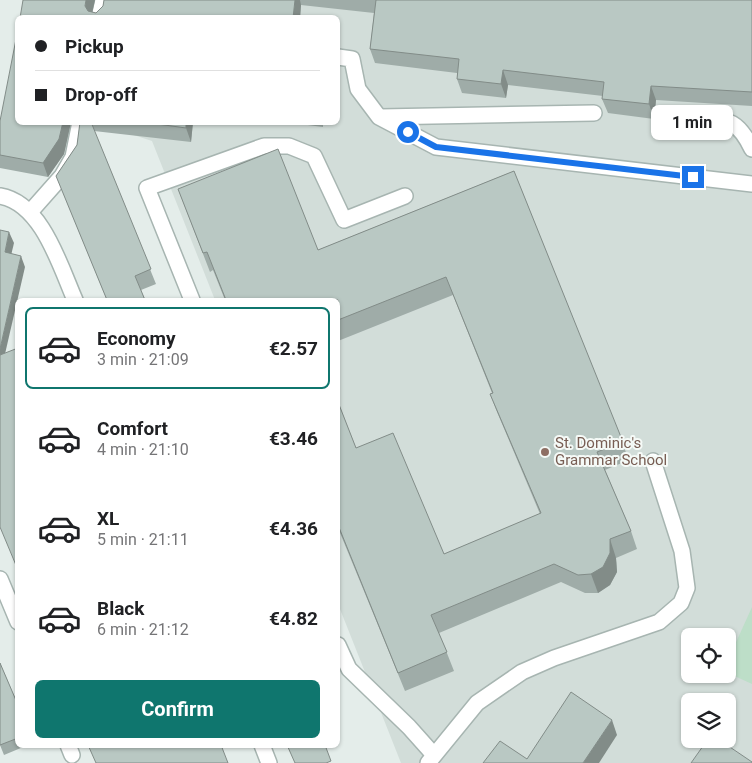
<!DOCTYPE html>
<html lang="en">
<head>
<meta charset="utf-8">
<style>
	:root { --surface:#fff; --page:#f2f2f2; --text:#202124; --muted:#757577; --line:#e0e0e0; --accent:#0f766e }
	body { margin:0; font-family:Roboto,sans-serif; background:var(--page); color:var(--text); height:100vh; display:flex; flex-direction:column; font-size:19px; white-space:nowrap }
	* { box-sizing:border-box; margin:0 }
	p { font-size:16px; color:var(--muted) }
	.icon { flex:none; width:28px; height:28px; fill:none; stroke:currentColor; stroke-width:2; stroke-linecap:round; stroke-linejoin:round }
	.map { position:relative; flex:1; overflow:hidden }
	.side { position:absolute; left:15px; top:298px; width:325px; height:450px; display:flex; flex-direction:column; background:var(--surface); border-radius:8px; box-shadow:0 1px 4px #0004 }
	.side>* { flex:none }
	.top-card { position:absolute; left:15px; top:15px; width:325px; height:110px; border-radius:8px; box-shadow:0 1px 4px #0004; display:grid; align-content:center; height:110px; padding:0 20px; background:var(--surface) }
	.fabs { position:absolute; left:681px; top:628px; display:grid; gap:10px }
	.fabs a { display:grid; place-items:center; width:55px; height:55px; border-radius:8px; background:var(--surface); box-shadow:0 1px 4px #0004; font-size:25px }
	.end { position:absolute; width:22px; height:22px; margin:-11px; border:6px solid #1a73e8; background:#fff; box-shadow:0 0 0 2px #fff }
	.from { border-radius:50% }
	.bubble { position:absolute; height:35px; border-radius:8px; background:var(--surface); box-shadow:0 1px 4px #0004; font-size:16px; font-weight:700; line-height:35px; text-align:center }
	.top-card b { display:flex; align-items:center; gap:18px; height:48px; font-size:19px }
	.top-card b+b { border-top:1px solid var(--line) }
	.top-card i { width:12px; height:12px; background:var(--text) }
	ul { padding:9px 0 0; list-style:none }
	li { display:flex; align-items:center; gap:15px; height:82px; margin:0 10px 8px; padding:0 10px; border:2px solid transparent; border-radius:8px }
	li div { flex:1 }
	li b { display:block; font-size:19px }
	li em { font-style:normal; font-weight:700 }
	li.current { border-color:var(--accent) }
	li>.icon { width:45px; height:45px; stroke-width:1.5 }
	.action { display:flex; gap:10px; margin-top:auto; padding:10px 20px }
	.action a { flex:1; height:58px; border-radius:8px; background:var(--accent); color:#fff; font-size:20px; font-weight:700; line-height:58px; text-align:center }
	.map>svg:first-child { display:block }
	.built { fill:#d2ddd9; fill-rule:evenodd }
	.green { fill:#bddec8 }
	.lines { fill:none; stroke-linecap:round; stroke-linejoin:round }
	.service-casing { stroke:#a7b5b1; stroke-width:18 }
	.minor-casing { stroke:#a7b5b1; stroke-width:18 }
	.service { stroke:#fff; stroke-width:15 }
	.minor { stroke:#fff; stroke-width:15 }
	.wall { fill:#9faca8 }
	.shaded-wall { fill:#828c88 }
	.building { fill:#b9c8c3; stroke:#828c88 }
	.route { stroke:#1a73e8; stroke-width:6 }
	.education-dot { fill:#8d6e63; stroke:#f5faf7; stroke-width:2 }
	.labels { text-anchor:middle; stroke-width:4; stroke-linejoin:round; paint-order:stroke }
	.education-label { font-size:15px; fill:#785e54; stroke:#f5faf7; text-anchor:start }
</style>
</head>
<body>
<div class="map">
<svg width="752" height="763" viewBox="0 0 752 763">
	<rect width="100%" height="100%" fill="#e4edea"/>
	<path class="built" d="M126,0H752V763H401L338,604V300H215L152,141L106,126V122H338V18L123,17ZM690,636H728V674H690ZM690,701H728V739H690Z"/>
	<path class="green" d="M752,607V684L728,673V660Z"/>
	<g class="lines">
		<defs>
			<g id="service">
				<path d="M99,18L103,0"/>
				<path d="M338,57L352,59L358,89L379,117L436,147L752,184"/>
				<path d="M381,117L594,113"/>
				<path d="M688,117C724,121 735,114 752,149"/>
				<path d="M31,211L62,176L73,157L80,122"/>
				<path d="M192,300L147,188L264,146H289L314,156L344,220L405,196"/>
				<path d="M338,645L349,669L409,727L434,755"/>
				<path d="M428,763L477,703L522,672L554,658L659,622L681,603L687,588L682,551L653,461"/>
			</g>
			<g id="minor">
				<path d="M0,196C42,203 60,266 75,300"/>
				<path d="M0,579L18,622"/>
				<path d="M68,745L72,755"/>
				<path d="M262,745L269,763"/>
			</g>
		</defs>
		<use href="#service" class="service-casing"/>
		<use href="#minor" class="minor-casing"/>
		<use href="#service" class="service"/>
		<use href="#minor" class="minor"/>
	</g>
	<g class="wall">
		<path d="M104,0H752V106L656,100L654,119L608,113L602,99L603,96L508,85L506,98L462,93L457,79V73L375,63L370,49L374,13L301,5L300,18H20L92,12L96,13L103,6Z"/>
		<path d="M0,121L18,122H71L64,154L48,177L0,168Z"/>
		<path d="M80,122H193L191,142L94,131L156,284L141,290L145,300H107L62,190L56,176L77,145Z"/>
		<path d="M285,122H323V127Z"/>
		<path d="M514,171L629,460L605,470L631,531L637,549L616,558L617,572L610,585L598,593H585L561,582L439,633L454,671L405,691L338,528V402L356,448L444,554L540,514L497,412L490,394L492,393L453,295L338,341V300H225L213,270L210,272L178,189L318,250Z"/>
		<path d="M0,663L18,705V745H28L4,755L0,745Z"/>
	</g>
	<g class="shaded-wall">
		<path d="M86,0H95L91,18L85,6Z"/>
		<path d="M295,0H300L301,5L300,18H293Z"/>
		<path d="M503,70L508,85L506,98L501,84Z"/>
		<path d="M651,86L656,100L654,119L649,104Z"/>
		<path d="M63,122H71L64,154L48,177L43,163Z"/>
		<path d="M186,122H193L191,142L186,128Z"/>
		<path d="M9,232L14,243L9,264L5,252Z"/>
		<path d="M21,256L25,267L2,367L0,360V349Z"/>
		<path d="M610,539L616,558L617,572L610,585L598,593L591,574Z"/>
		<path d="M612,720L617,735L599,763H583Z"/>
	</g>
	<g class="building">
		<path d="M23,0H86L85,6L88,11L96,13L103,6L104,0H295L293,18H20Z"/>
		<path d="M376,0H752V92L651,86L649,104L602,99L604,82L503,70L501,84L457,79L459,59L370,49Z"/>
		<path d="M18,29V122H63L59,139L43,163L0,155V121Z"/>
		<path d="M80,122H91L151,269L135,276L145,300H107L56,176L77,145Z"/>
		<path d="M143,122H186V128Z"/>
		<path d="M278,149L318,250L514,171L623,442L597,452L631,531L610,539V553L603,567L591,574L578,575L554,564L431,615L447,652L398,673L338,525V402L356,448L393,433L444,554L541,513L490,394L493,393L446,277L338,320V300H226L207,252L203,253L178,189Z"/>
		<path d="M0,230L9,232L5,252L21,256L0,349Z"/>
		<path d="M18,348V570L0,527V355Z"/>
		<path d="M0,663L18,705V738L0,745Z"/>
		<path d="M571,692L612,720L583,763H483L500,741L527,759Z"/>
		<path d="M708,739H718L752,762V763H691Z"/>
		<path d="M88,745H221L228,763H96Z"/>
		<path d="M287,745H325L331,761L326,763H295Z"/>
	</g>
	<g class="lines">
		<path class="route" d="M408,132L436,147L693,177"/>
	</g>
	<circle class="education-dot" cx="545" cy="452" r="5"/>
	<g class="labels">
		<g class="education-label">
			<text x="555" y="448">St. Dominic's<tspan x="555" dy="17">Grammar School</tspan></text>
		</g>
	</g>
</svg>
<div class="fabs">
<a><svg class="icon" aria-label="locate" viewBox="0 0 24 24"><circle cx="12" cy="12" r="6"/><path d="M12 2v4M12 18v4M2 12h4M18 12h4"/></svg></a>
<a><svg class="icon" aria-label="layers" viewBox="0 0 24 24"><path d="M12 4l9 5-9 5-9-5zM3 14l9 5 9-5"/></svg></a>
</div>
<i class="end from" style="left:408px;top:132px"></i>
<i class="end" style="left:693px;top:177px"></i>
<div class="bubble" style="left:651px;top:105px;width:82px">1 min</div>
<div class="top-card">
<b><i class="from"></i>Pickup</b>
<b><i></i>Drop-off</b>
</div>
<section class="side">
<ul>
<li class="current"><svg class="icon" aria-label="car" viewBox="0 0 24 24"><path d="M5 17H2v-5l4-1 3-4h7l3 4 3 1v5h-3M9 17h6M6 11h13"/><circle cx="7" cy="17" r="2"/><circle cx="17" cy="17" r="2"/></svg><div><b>Economy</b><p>3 min · 21:09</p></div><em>€2.57</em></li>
<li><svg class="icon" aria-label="car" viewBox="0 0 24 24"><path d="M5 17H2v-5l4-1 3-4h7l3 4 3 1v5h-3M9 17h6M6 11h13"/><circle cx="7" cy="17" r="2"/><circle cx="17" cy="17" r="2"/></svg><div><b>Comfort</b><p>4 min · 21:10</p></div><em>€3.46</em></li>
<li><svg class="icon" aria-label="car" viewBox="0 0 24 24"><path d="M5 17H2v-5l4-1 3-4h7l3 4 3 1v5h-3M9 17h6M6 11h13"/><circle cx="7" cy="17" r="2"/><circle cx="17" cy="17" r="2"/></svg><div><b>XL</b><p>5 min · 21:11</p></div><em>€4.36</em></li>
<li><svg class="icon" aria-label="car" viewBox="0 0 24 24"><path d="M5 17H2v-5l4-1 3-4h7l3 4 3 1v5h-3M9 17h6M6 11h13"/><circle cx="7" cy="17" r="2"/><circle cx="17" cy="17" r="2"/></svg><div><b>Black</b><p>6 min · 21:12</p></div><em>€4.82</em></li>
</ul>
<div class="action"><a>Confirm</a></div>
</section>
</div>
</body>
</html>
